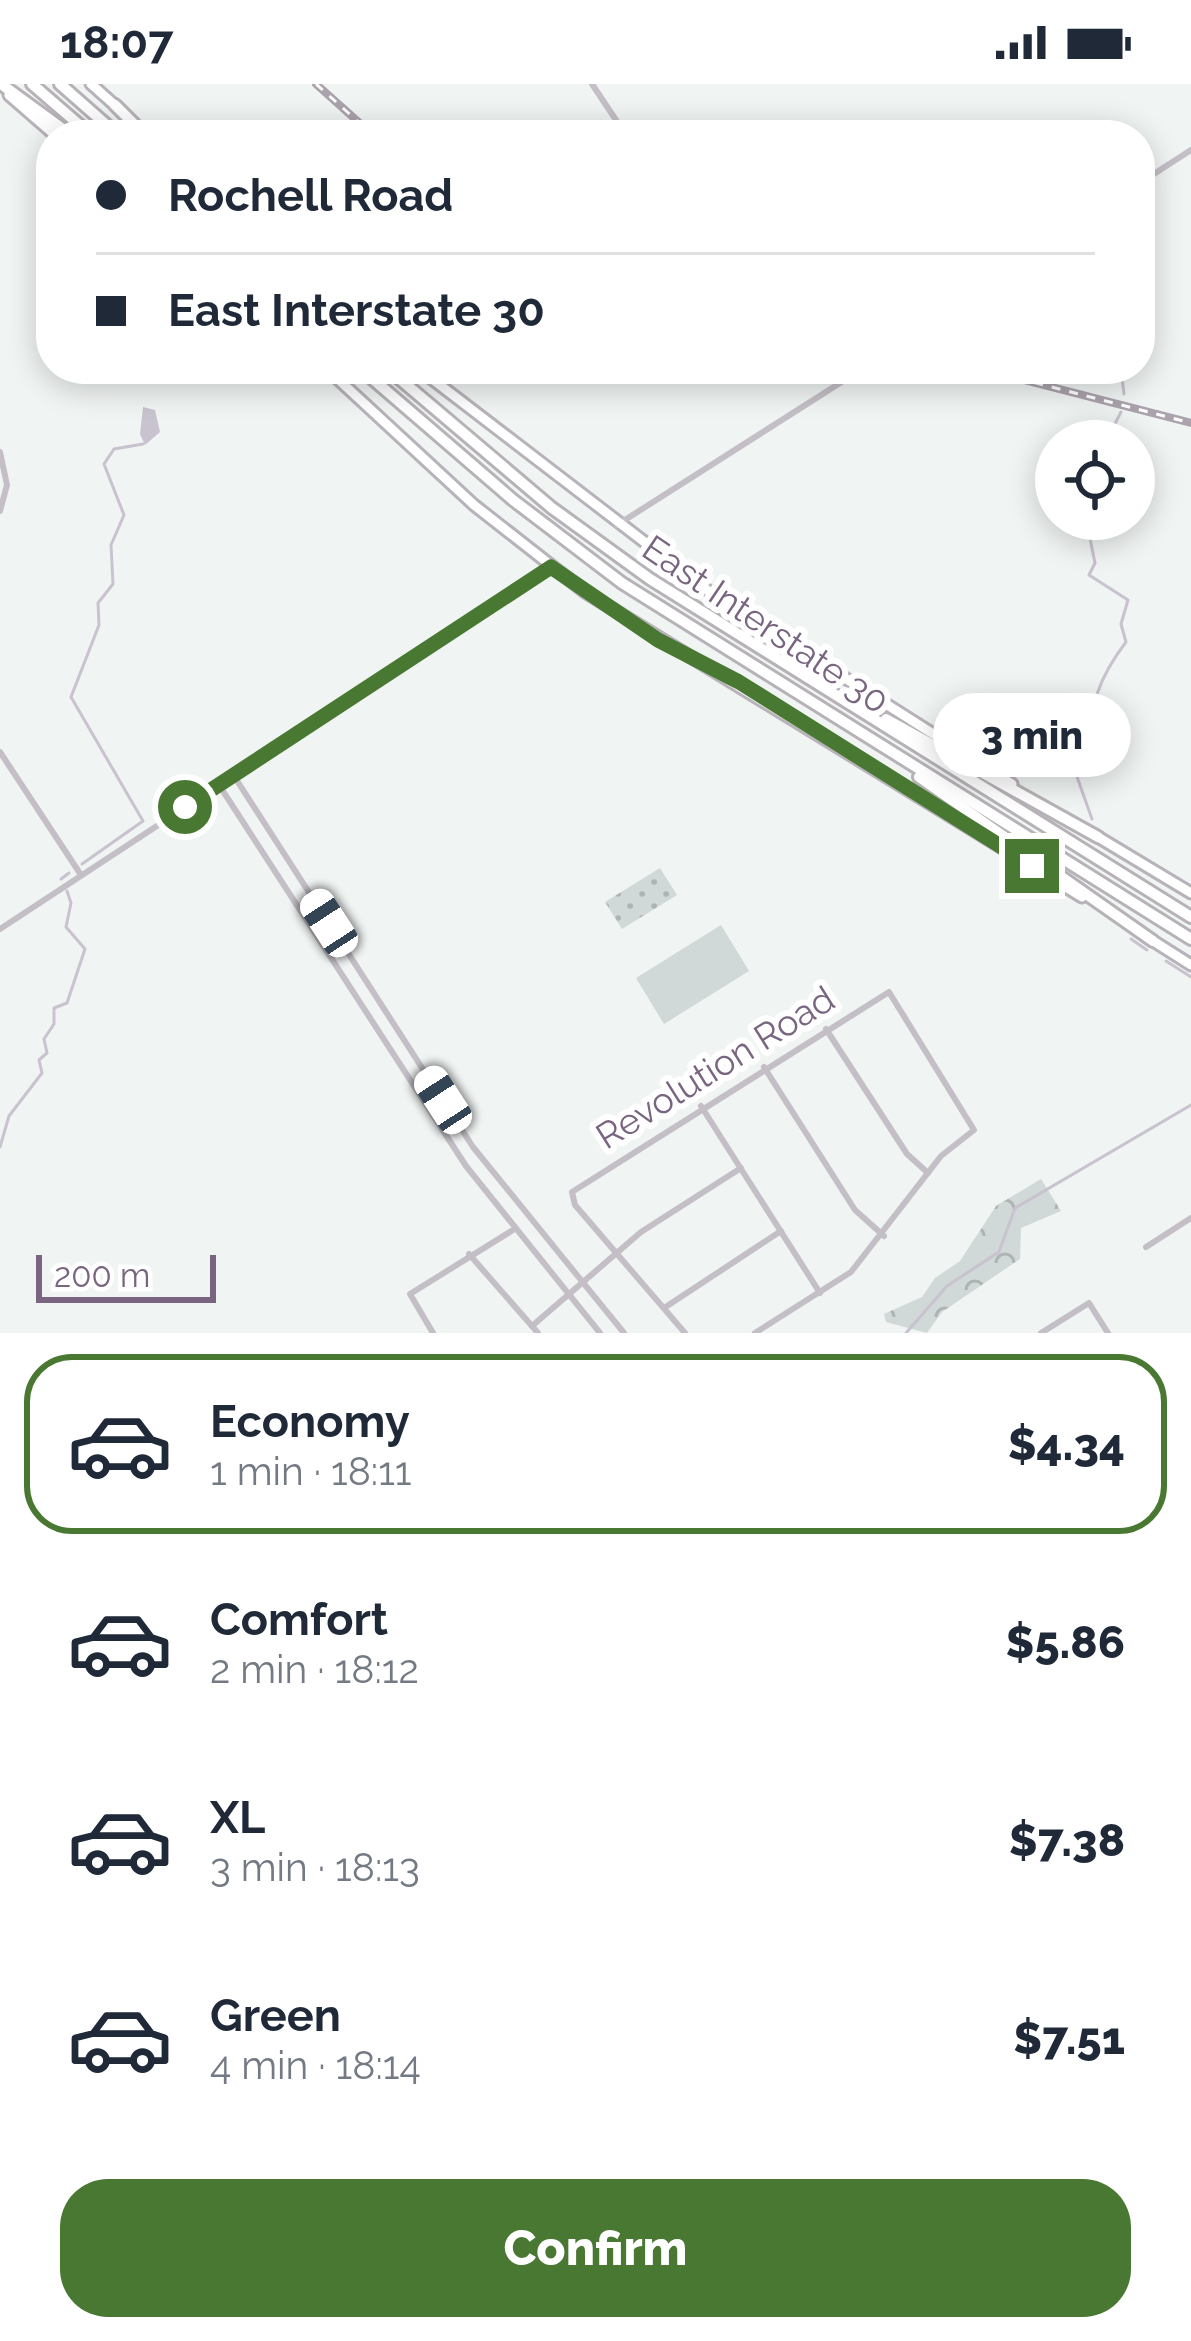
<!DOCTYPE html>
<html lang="en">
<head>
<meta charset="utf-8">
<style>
	:root { --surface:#fff; --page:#f6f6f7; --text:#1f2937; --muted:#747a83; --line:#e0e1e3; --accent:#497832 }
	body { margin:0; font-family:Raleway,sans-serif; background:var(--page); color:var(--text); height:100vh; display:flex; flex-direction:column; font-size:45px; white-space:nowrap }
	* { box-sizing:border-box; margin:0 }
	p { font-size:39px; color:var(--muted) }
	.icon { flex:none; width:66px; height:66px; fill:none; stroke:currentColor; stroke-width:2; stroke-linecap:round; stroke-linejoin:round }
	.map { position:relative; height:1249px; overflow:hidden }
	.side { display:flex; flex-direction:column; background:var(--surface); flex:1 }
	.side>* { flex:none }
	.guide { position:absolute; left:36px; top:36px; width:1119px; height:264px; border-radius:48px; box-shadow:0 6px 30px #0003; display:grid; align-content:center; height:264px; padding:0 60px; background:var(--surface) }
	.controls { position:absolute; left:1035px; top:336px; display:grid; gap:24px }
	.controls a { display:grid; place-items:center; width:120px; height:120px; border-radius:50%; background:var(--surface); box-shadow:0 6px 30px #0003; font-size:60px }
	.scale { position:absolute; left:36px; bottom:30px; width:180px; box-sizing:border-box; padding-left:12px; border:6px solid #796580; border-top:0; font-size:33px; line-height:42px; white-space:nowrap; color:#796580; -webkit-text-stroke:9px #fff; paint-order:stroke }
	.end { position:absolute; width:54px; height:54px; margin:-27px; border:15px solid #497832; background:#fff; box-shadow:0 0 0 6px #fff }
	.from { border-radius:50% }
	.bubble { position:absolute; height:84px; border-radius:42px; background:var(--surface); box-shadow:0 6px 30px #0003; font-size:39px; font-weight:800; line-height:84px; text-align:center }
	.car { position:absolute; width:36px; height:72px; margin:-36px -18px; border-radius:15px; box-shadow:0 0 9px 3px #0007; background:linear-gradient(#fff 24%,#345 0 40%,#fff 0 76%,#345 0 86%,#fff 0) }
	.guide b { display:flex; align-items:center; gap:42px; height:114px; font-size:45px }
	.guide b+b { border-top:3px solid var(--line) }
	.guide i { width:30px; height:30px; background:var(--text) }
	ul { padding:21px 0 0; list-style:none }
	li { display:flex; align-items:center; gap:36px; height:180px; margin:0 24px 18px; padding:0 36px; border:6px solid transparent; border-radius:48px }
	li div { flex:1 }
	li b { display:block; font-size:45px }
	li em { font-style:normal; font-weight:800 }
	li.current { border-color:var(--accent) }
	li>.icon { width:108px; height:108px; stroke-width:1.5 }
	.action { display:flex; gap:24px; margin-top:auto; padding:24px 60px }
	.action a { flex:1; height:138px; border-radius:48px; background:var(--accent); color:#fff; font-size:48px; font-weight:800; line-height:138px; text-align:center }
	.status { display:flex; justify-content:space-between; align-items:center; height:84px; padding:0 60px; background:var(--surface); direction:ltr }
	.status svg { height:33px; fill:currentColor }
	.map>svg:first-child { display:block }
	.grass { fill:#d0d9d8 }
	.forest { fill:url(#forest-crowns) }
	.park { fill:url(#park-dots) }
	.water { fill:#c9c2cf }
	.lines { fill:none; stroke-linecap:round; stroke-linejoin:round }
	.stream { stroke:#c9c2cf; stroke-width:3 }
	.major-casing { stroke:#b8b3ba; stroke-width:15 }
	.highway-casing { stroke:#b7b2b8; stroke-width:16 }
	.minor { stroke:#c4bfc6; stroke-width:6 }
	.major { stroke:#fff; stroke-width:9 }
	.highway { stroke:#fff; stroke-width:10 }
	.rail-casing { stroke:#aaa2ac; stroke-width:8 }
	.rail { stroke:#fff; stroke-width:3; stroke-dasharray:9; stroke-linecap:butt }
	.route { stroke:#497832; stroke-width:15 }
	.labels { text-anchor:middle; stroke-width:12; stroke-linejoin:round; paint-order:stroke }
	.street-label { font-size:36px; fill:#796580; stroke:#fff }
</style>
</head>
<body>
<div class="status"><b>18:07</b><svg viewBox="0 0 49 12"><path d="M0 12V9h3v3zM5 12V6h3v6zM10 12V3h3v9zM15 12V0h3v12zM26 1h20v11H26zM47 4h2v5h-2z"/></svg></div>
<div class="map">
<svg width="1191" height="1249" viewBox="0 0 1191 1249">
	<defs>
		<pattern id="forest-crowns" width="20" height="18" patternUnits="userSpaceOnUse" patternTransform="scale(3)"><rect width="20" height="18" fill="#d0d9d8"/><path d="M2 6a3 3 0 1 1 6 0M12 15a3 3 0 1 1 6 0" fill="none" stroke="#aeb4b4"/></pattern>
		<pattern id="park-dots" width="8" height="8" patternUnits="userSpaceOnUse" patternTransform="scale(3)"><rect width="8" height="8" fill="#d0d9d8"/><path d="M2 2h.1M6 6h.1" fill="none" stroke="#aeb4b4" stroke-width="1.8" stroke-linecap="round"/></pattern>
	</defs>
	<rect width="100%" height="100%" fill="#f0f4f2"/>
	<path class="grass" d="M721,841L749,887L664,940L636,894Z"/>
	<path class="forest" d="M1041,1095L1061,1127L1021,1144L1020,1175L942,1228L927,1249L886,1238L884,1230L922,1213L935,1194L960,1177L996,1122Z"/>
	<path class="park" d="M660,784L677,811L622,845L605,818Z"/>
	<path class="water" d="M143,323L155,326L160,348L145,361L140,350Z"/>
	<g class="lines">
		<g class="stream">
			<path d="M1121,285L1124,310"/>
			<path d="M1106,357L1121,328"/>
			<path d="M1086,435L1095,479L1089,491L1128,516L1121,540L1126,558C1100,592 1087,624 1092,668L1076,690L1092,735"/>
			<path d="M82,780L143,737L71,613L99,541L98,519L113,500L111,461L124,431L104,380L114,365L143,360"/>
			<path d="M61,795L69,789"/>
			<path d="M1131,855L1147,866"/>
			<path d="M1166,877L1191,893"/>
			<path d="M0,1063L9,1032L42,989L39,976L47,969L44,955L54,940V924L67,919L85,865L66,843L71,819L67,807"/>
			<path d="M906,1249L947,1202L999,1168L1015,1124L1191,1021"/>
		</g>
		<defs>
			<g id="major">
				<path d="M91,0L118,24"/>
				<path d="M9,11L55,51"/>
				<path d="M327,285L474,421L585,508L1082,813"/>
				<path d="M419,285L711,509L1012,700"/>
				<path d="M1093,750L1191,809"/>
				<path d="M1147,853L1191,881"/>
			</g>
			<g id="highway">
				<path d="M1,0L71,51"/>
				<path d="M32,0L91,51"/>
				<path d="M60,0L118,51"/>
				<path d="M115,21L145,51"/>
				<path d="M361,285L513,416L622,499L1191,855"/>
				<path d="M388,285L552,424L650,495L1191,833"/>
				<path d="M886,635L1098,753"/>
				<path d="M919,693L1153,857"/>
			</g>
		</defs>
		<use href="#major" class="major-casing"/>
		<use href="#highway" class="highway-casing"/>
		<g class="minor">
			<path d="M592,0L626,51"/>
			<path d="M1140,99L1191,66"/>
			<path d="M0,368L7,401L0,427"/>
			<path d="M617,441L862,285"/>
			<path d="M0,668L81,791"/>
			<path d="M234,692L473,1063L624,1249"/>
			<path d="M219,701L466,1082L600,1249"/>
			<path d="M0,845L551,483"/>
			<path d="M826,945L907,1070L928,1089"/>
			<path d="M764,983L855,1126L884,1152"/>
			<path d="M701,1022L820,1209"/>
			<path d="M1146,1163L1191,1134"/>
			<path d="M469,1170L538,1249"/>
			<path d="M664,1224L781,1147"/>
			<path d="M532,1242L641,1148L741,1084"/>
			<path d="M433,1249L410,1210L513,1146"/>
			<path d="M685,1249L575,1121L572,1108L889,908L974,1046L941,1072L851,1188L755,1249"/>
			<path d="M1041,1249L1089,1219L1108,1249"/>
		</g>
		<use href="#major" class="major"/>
		<use href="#highway" class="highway"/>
		<defs>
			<g id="rail">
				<path d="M316,0L373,51"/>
				<path d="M982,285L1191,339"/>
			</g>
		</defs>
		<use href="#rail" class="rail-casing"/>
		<use href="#rail" class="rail"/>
	</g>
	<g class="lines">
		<path class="route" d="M185,723L551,483L658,556L739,598L1032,782"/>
	</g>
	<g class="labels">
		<g class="street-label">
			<text transform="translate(766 540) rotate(34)" y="13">East Interstate 30</text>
			<text transform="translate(715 983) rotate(-32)" y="13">Revolution Road</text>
		</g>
	</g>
</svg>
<div class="controls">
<a><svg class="icon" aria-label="locate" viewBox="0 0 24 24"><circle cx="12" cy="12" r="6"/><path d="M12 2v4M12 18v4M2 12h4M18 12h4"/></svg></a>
</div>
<div class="scale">200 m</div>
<i class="end from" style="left:185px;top:723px"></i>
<i class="end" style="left:1032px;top:782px"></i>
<div class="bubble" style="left:933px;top:609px;width:198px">3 min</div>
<i class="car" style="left:329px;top:839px;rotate:327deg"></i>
<i class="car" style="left:443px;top:1016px;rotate:327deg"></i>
<div class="guide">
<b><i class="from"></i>Rochell Road</b>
<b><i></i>East Interstate 30</b>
</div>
</div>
<section class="side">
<ul>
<li class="current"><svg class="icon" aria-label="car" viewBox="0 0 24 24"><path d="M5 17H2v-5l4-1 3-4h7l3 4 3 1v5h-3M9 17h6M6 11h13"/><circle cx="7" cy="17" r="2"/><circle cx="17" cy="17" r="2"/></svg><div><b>Economy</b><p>1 min · 18:11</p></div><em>$4.34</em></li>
<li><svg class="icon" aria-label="car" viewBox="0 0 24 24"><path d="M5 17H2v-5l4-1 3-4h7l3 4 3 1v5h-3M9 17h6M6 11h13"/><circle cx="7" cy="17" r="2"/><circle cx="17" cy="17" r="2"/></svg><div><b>Comfort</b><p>2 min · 18:12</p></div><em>$5.86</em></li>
<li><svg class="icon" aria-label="car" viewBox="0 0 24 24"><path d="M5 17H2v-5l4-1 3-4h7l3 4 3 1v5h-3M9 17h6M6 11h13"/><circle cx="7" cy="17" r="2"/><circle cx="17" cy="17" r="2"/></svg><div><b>XL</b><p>3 min · 18:13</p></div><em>$7.38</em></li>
<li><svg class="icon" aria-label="car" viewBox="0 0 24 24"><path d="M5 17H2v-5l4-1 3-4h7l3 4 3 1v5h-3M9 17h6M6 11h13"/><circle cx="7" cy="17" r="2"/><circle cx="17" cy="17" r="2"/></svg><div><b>Green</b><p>4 min · 18:14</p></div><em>$7.51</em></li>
</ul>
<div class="action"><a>Confirm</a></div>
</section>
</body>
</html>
